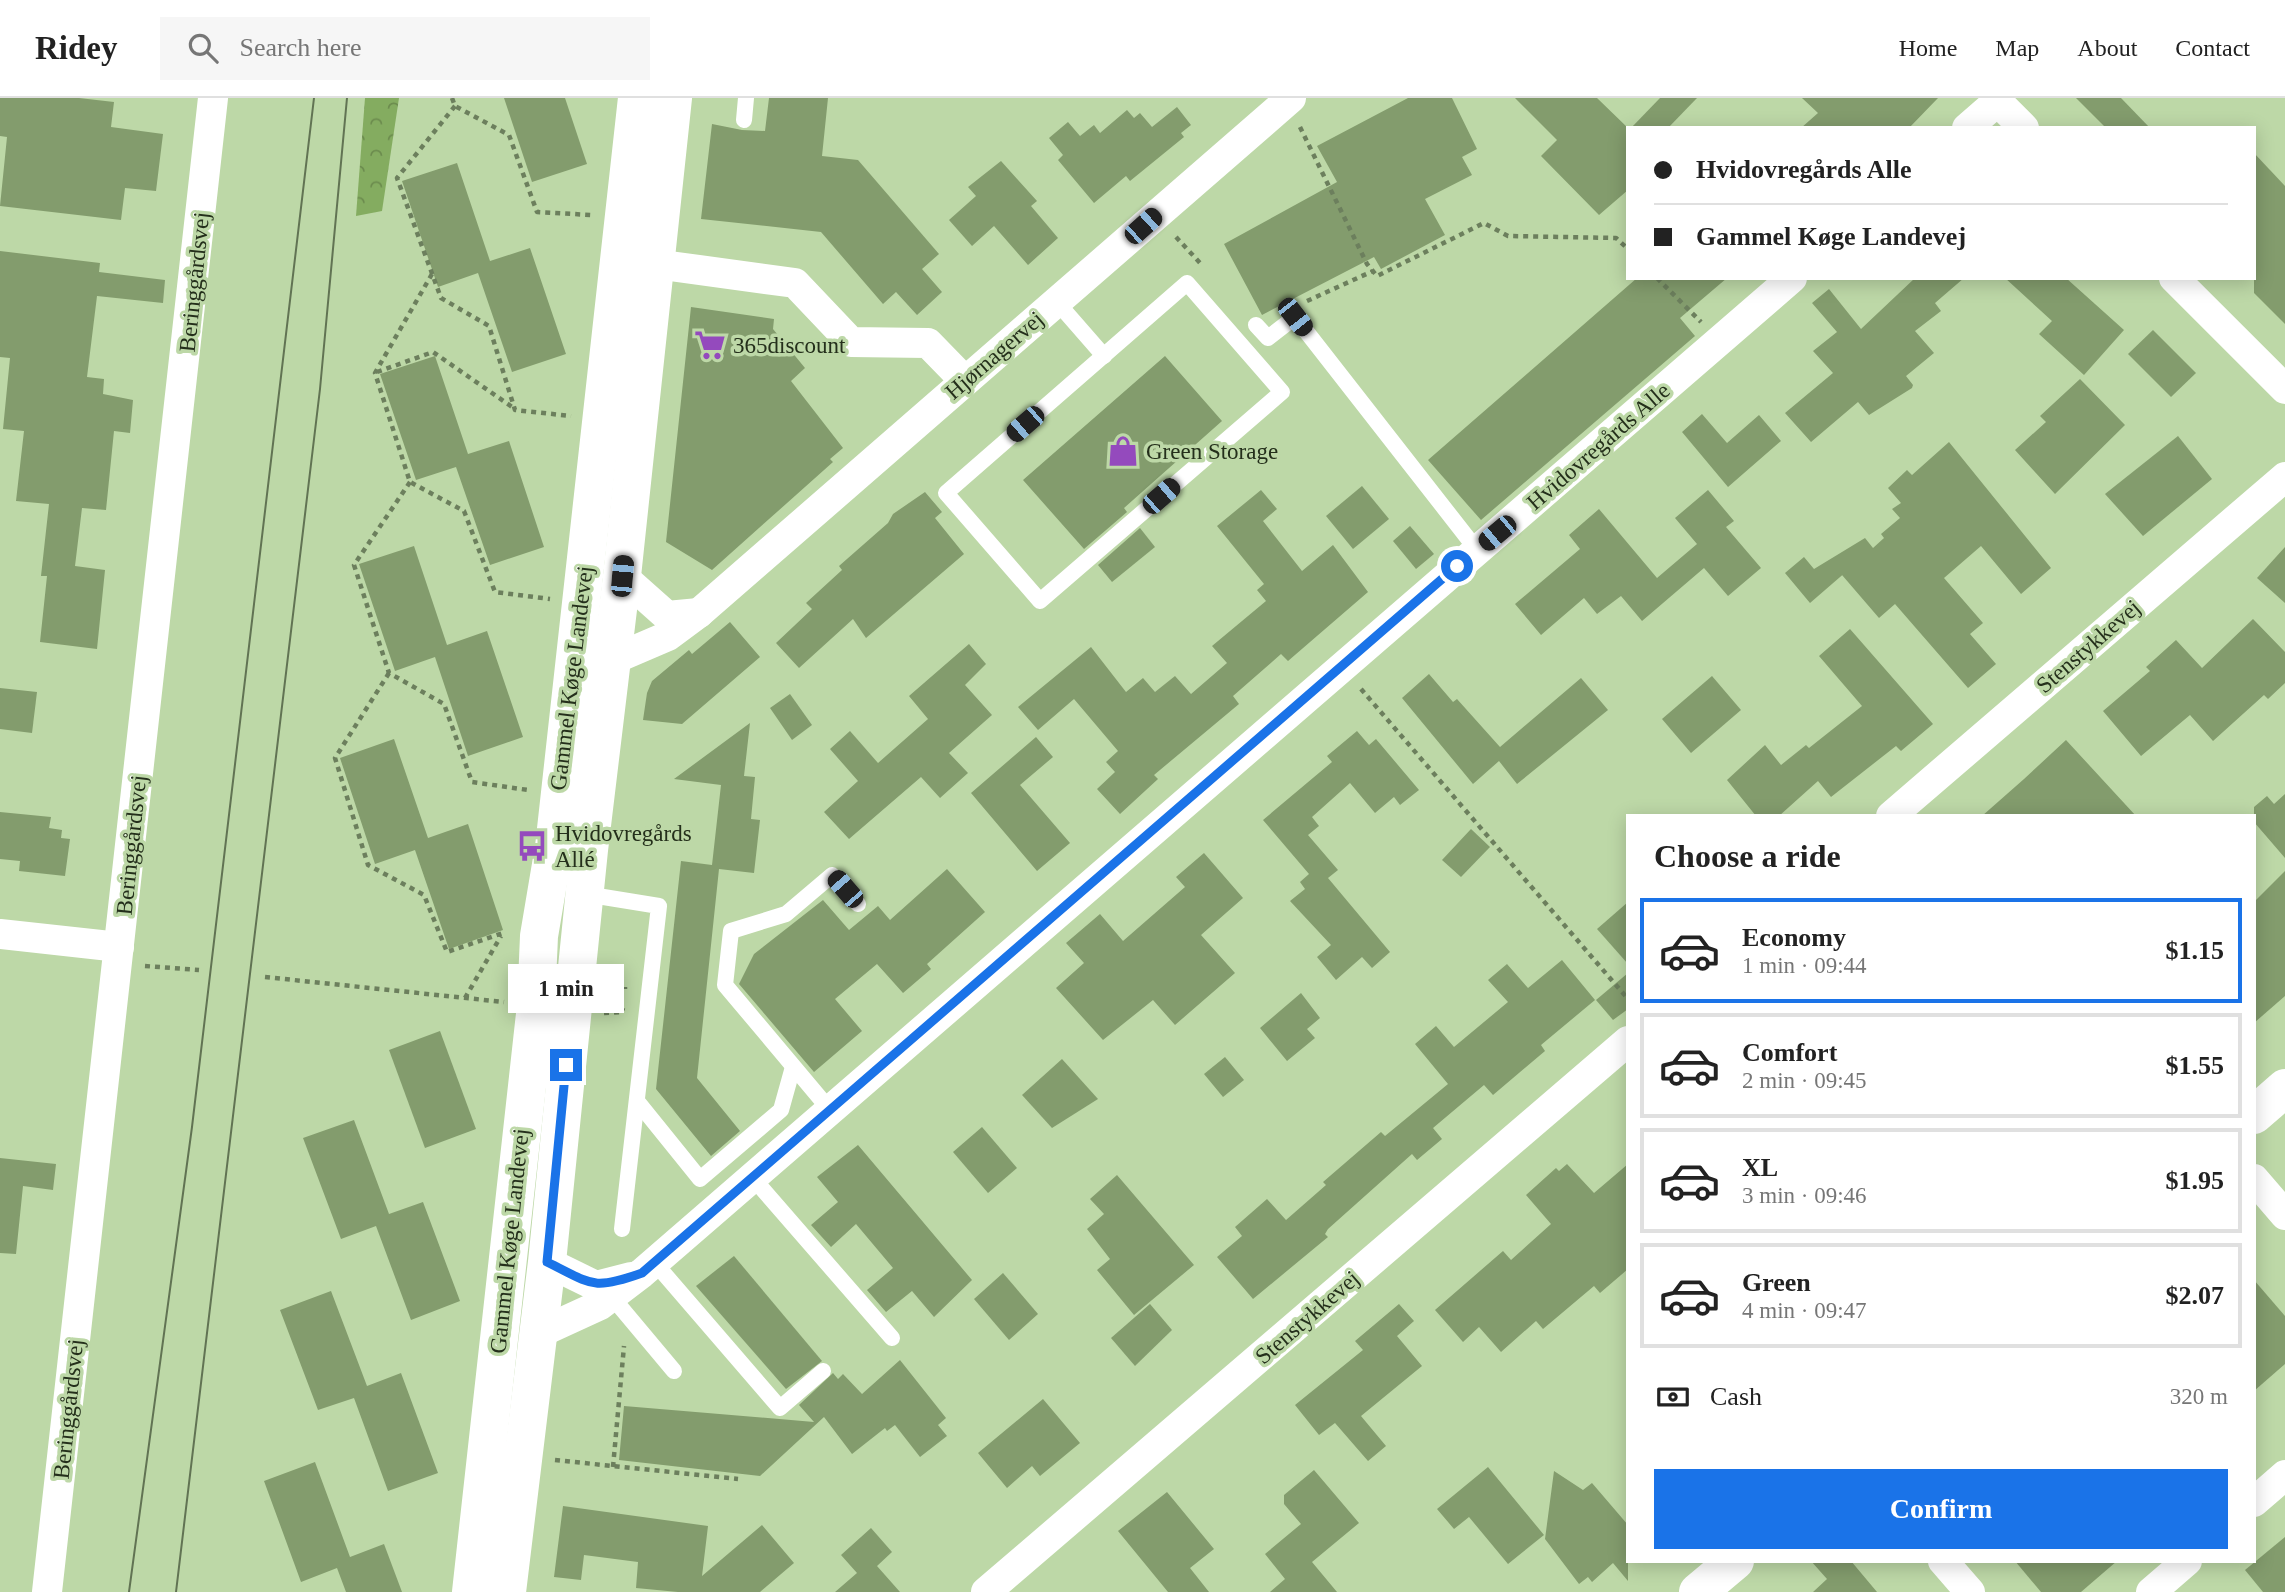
<!DOCTYPE html>
<html lang="en">
<head>
<meta charset="utf-8">
<style>
	:root { --surface:#fff; --page:#f6f6f6; --text:#222; --muted:#767676; --line:#e0e0e0; --accent:#1a73e8 }
	body { margin:0; font-family:Georgia,serif; background:var(--page); color:var(--text); height:100vh; display:flex; flex-direction:column; font-size:26px; white-space:nowrap }
	* { box-sizing:border-box; margin:0 }
	p { font-size:23px; color:var(--muted) }
	.icon { flex:none; width:38px; height:38px; fill:none; stroke:currentColor; stroke-width:2; stroke-linecap:round; stroke-linejoin:round }
	.map { position:relative; flex:1; overflow:hidden }
	.side { position:absolute; left:1626px; top:716px; width:630px; height:749px; display:flex; flex-direction:column; background:var(--surface); border-radius:0px; box-shadow:0 4px 18px #0003 }
	.side>* { flex:none }
	.hud { position:absolute; left:1626px; top:28px; width:630px; height:154px; border-radius:0px; box-shadow:0 4px 18px #0003; display:grid; align-content:center; height:154px; padding:0 28px; background:var(--surface) }
	.end { position:absolute; width:32px; height:32px; margin:-16px; border:9px solid #1a73e8; background:#fff; box-shadow:0 0 0 4px #fff }
	.from { border-radius:50% }
	.bubble { position:absolute; height:49px; border-radius:0px; background:var(--surface); box-shadow:0 4px 18px #0003; font-size:23px; font-weight:700; line-height:49px; text-align:center }
	.car { position:absolute; width:21px; height:42px; margin:-21px -10px; border-radius:9px; box-shadow:0 0 5px 2px #0007; background:linear-gradient(#222 24%,#8ab4d8 0 40%,#222 0 76%,#8ab4d8 0 86%,#222 0) }
	.hud b { display:flex; align-items:center; gap:24px; height:66px; font-size:26px }
	.hud b+b { border-top:2px solid var(--line) }
	.hud i { width:18px; height:18px; background:var(--text) }
	ul { padding:0; list-style:none }
	li { display:flex; align-items:center; gap:21px; height:105px; margin:0 14px 10px; padding:0 14px; border:4px solid var(--line); border-radius:0px }
	li div { flex:1 }
	li b { display:block; font-size:26px }
	li em { font-style:normal; font-weight:700 }
	li.active { border-color:var(--accent) }
	li>.icon { width:63px; height:63px; stroke-width:1.5 }
	h2 { padding:0 28px; font-size:32px; line-height:84px }
	.pay { display:flex; align-items:center; gap:18px; height:77px; padding:0 28px; font-size:26px }
	.pay p { margin-inline-start:auto }
	.action { display:flex; gap:14px; margin-top:auto; padding:14px 28px }
	.action a { flex:1; height:80px; border-radius:0px; background:var(--accent); color:#fff; font-size:28px; font-weight:700; line-height:80px; text-align:center }
	header { display:flex; align-items:center; gap:42px; box-sizing:border-box; height:98px; padding:0 35px; background:var(--surface); border-bottom:2px solid var(--line) }
	header strong { font-size:33px }
	nav { display:flex; gap:38px; margin-inline-start:auto; font-size:24px }
	.search { width:490px; height:63px; background:var(--page); display:flex; align-items:center; gap:18px; box-sizing:border-box; padding:0 24px; border-radius:0px; color:var(--muted); font-size:26px }
	.map>svg:first-child { display:block }
	.forest { fill:url(#forest-crowns) }
	.building { fill:#839c6d }
	.lines { fill:none; stroke-linecap:round; stroke-linejoin:round }
	.path { stroke:#6c7f5d; stroke-width:4.5; stroke-dasharray:5 5; stroke-linecap:butt }
	.lane { stroke:#fff; stroke-width:16 }
	.street { stroke:#fff; stroke-width:30 }
	.secondary { stroke:#fff; stroke-width:38 }
	.tram { stroke:#617353; stroke-width:2 }
	.route { stroke:#1a73e8; stroke-width:9 }
	.labels { text-anchor:middle; stroke-width:7; stroke-linejoin:round; paint-order:stroke }
	.street-label { font-size:23px; fill:#242f1b; stroke:#bdd8a7 }
	.poi-label { font-size:23px; fill:#242f1b; stroke:#bdd8a7; text-anchor:start }
</style>
</head>
<body>
<header>
<strong>Ridey</strong>
<div class="search"><svg class="icon" aria-label="search" viewBox="0 0 24 24"><circle cx="10" cy="10" r="6"/><path d="M15 15l6 6"/></svg>Search here</div>
<nav><a>Home</a><a>Map</a><a>About</a><a>Contact</a></nav>
</header>
<div class="map">
<svg width="2285" height="1494" viewBox="0 0 2285 1494">
	<defs>
		<pattern id="forest-crowns" width="20" height="18" patternUnits="userSpaceOnUse" patternTransform="scale(1.75)"><rect width="20" height="18" fill="#84ac60"/><path d="M2 6a3 3 0 1 1 6 0M12 15a3 3 0 1 1 6 0" fill="none" stroke="#6c8c4e"/></pattern>
	</defs>
	<rect width="100%" height="100%" fill="#bdd8a7"/>
	<path class="forest" d="M365,0H399L382,113L356,118Z"/>
	<g class="building">
		<path d="M0,0H79L114,4L111,29L163,36L156,93L125,90L121,122L0,108L7,39L0,38Z"/>
		<path d="M504,0H565L587,66L532,84Z"/>
		<path d="M769,0H828L822,58L858,62L939,156L922,171L942,194L917,217L896,194L883,206L821,134L701,121L712,26L742,32L765,33Z"/>
		<path d="M1408,0H1452L1477,51L1462,59L1472,77L1425,101L1445,137L1381,171L1374,159L1262,217L1224,146L1337,84L1317,48Z"/>
		<path d="M1515,0H1597L1628,30V92L1599,117L1541,58L1557,42Z"/>
		<path d="M1660,0H1697L1668,30H1631Z"/>
		<path d="M1802,0H1938L1909,30H1801L1818,15Z"/>
		<path d="M2076,0H2121L2150,30H2106Z"/>
		<path d="M1177,9L1191,27L1181,35L1184,39L1130,83L1126,78L1094,105L1058,62L1063,57L1049,40L1068,24L1080,38L1094,27L1100,35L1127,12L1134,20L1140,15L1152,29Z"/>
		<path d="M2254,55L2285,88V226L2254,195Z"/>
		<path d="M1001,63L1037,103L1031,108L1058,140L1028,167L994,128L972,148L949,122L976,98L968,89Z"/>
		<path d="M457,65L490,163L530,150L566,256L512,274L478,175L438,189L402,83Z"/>
		<path d="M0,153L100,165L99,174L165,182L163,205L97,198L87,279L104,281L103,296L133,302L130,335L114,333L106,412L82,410L75,468L105,472L97,551L40,544L47,478H41L49,406L16,403L24,333L3,331L10,260L0,259Z"/>
		<path d="M1637,180H1727L1680,220L1695,238L1481,422L1428,362Z"/>
		<path d="M1915,180H1964L1935,205L1941,213L1915,233L1934,255L1906,278L1913,287L1912,290L1869,317L1858,304L1811,344L1785,315L1833,275L1813,253L1837,234L1812,205L1829,191L1861,231Z"/>
		<path d="M2005,180H2066L2124,232L2084,277L2039,236L2052,223Z"/>
		<path d="M691,209L774,221L773,231L805,270L791,283L843,350L830,361L833,364L712,472L666,444Z"/>
		<path d="M2153,232L2196,275L2171,299L2128,256Z"/>
		<path d="M435,258L468,356L509,343L544,449L490,467L456,369L416,382L380,276Z"/>
		<path d="M1165,258L1222,323L1124,410L1127,414L1084,451L1023,382Z"/>
		<path d="M2080,281L2125,327L2055,396L2015,352L2046,324L2040,318Z"/>
		<path d="M1702,316L1727,345L1759,317L1781,343L1728,389L1682,334Z"/>
		<path d="M2178,338L2212,381L2143,438L2105,396Z"/>
		<path d="M1949,344L2051,470L2021,496L1981,448L1944,480L1983,525L1970,536L1996,566L1968,590L1895,506L1879,520L1842,477L1847,473L1810,505L1785,475L1804,459L1814,471L1865,440L1873,450L1884,440L1881,436L1900,420L1892,411L1901,405L1888,390L1907,372L1912,377Z"/>
		<path d="M1362,388L1389,421L1353,451L1326,418Z"/>
		<path d="M1261,392L1277,411L1263,423L1302,473L1333,447L1368,494L1288,563L1281,556L1233,598L1239,606L1154,677L1158,681L1120,716L1097,691L1115,674L1106,664L1118,653L1074,601L1038,632L1018,609L1091,549L1126,594L1143,580L1155,594L1175,578L1191,596L1227,565L1212,548L1266,503L1257,492L1264,486L1217,428Z"/>
		<path d="M1708,392L1734,423L1726,429L1761,470L1728,498L1704,470L1642,523L1621,498L1597,516L1584,500L1541,537L1515,506L1580,451L1569,437L1599,411L1657,480L1697,446L1675,420Z"/>
		<path d="M925,394L942,414L935,420L964,456L866,540L853,521L799,570L776,545L812,511L806,505L842,472L839,468L888,425L893,416Z"/>
		<path d="M1410,428L1434,456L1416,471L1393,443Z"/>
		<path d="M1140,430L1155,449L1112,484L1098,467Z"/>
		<path d="M414,448L447,547L487,533L523,639L468,658L435,559L395,573L359,466Z"/>
		<path d="M2285,449V505L2257,480Z"/>
		<path d="M2253,521L2285,554V585L2268,601L2264,597L2213,643L2190,617L2141,658L2103,613L2150,573L2146,569L2176,542L2202,570Z"/>
		<path d="M730,524L760,559L682,626L643,622L647,595L652,583L689,552L692,556Z"/>
		<path d="M1850,531L1933,626L1901,653L1896,648L1831,699L1818,683L1779,718H1756L1727,682L1765,647L1781,667L1806,647L1809,650L1862,608L1819,558Z"/>
		<path d="M969,546L986,566L965,587L992,617L949,655L968,675L940,700L921,679L849,741L824,714L858,683L830,651L850,633L878,665L928,621L909,598Z"/>
		<path d="M1429,576L1453,604L1457,601L1500,649L1581,580L1608,612L1517,686L1499,663L1473,686L1402,600Z"/>
		<path d="M1712,578L1741,612L1691,655L1662,621Z"/>
		<path d="M0,590L37,594L32,635L0,631Z"/>
		<path d="M790,596L812,627L792,642L770,610Z"/>
		<path d="M750,625L744,678L755,679L751,721L760,722L754,775L719,771L697,980L740,1033L711,1058L656,991L681,763L712,767L721,687L674,681Z"/>
		<path d="M1357,633L1369,647L1376,641L1419,692L1400,707L1394,699L1375,715L1350,685L1312,719L1319,728L1308,737L1338,772L1328,780L1390,854L1372,870L1362,859L1336,882L1317,859L1331,847L1290,803L1305,791L1300,784L1309,776L1263,722L1332,664L1327,658Z"/>
		<path d="M1036,639L1053,659L1020,687L1070,745L1037,773L971,695Z"/>
		<path d="M394,641L428,740L468,726L503,832L449,851L415,752L375,766L340,660Z"/>
		<path d="M2066,642L2136,718H1982L2024,681Z"/>
		<path d="M2285,696V760L2254,724V709L2267,698L2274,706Z"/>
		<path d="M0,714L51,719L49,730L62,732L61,740L70,741L65,778L19,773L20,763L0,761Z"/>
		<path d="M1471,731L1490,749L1461,779L1442,762Z"/>
		<path d="M1204,755L1243,800L1201,837L1235,875L1175,927L1153,902L1103,942L1056,890L1084,865L1066,845L1100,816L1123,843L1185,789L1176,779Z"/>
		<path d="M947,771L985,814L927,866L931,871L903,895L877,866L835,901L862,933L814,974L739,886L754,856L823,802L849,832L878,808L890,822Z"/>
		<path d="M2285,773V898L2254,925V804Z"/>
		<path d="M1628,804V866L1597,831Z"/>
		<path d="M1562,862L1595,902L1541,947L1545,953L1493,997L1484,987L1433,1030L1442,1041L1417,1062L1412,1056L1328,1131L1325,1136L1328,1139L1253,1201L1217,1159L1242,1138L1235,1129L1267,1101L1286,1122L1326,1087L1323,1084L1381,1034L1385,1038L1448,986L1415,946L1436,928L1454,949L1508,904L1488,882L1507,866L1528,890Z"/>
		<path d="M1628,875V911L1613,922L1596,902Z"/>
		<path d="M1301,895L1320,920L1307,931L1315,940L1287,963L1260,930Z"/>
		<path d="M440,933L476,1031L425,1050L389,952Z"/>
		<path d="M1225,959L1244,982L1223,999L1204,976Z"/>
		<path d="M1062,961L1098,1001L1052,1030L1022,997Z"/>
		<path d="M354,1022L389,1116L423,1104L460,1203L411,1222L376,1128L341,1141L303,1040Z"/>
		<path d="M982,1029L1017,1070L988,1095L953,1054Z"/>
		<path d="M858,1047L972,1182L934,1219L912,1193L886,1214L867,1192L893,1170L856,1126L831,1149L811,1127L838,1104L817,1079Z"/>
		<path d="M0,1060L56,1066L53,1092L23,1088L16,1156L0,1155Z"/>
		<path d="M1567,1066L1594,1095L1628,1066V1171L1600,1195L1594,1188L1543,1231L1536,1223L1501,1254L1479,1229L1463,1244L1435,1212L1503,1153L1511,1162L1551,1126L1526,1097L1556,1070L1559,1073Z"/>
		<path d="M1117,1077L1194,1167L1134,1217L1097,1172L1110,1161L1087,1131L1104,1116L1090,1101Z"/>
		<path d="M734,1158L822,1263L786,1291L696,1188Z"/>
		<path d="M1003,1175L1038,1216L1009,1242L974,1201Z"/>
		<path d="M2254,1182L2285,1218V1266L2254,1293Z"/>
		<path d="M331,1193L367,1288L401,1275L438,1375L388,1393L354,1300L318,1312L280,1212Z"/>
		<path d="M1150,1206L1172,1232L1135,1268L1111,1240Z"/>
		<path d="M1399,1206L1414,1223L1397,1238L1422,1268L1361,1318L1386,1348L1368,1363L1335,1325L1319,1337L1295,1307L1363,1252L1355,1243Z"/>
		<path d="M900,1262L946,1320L938,1327L947,1338L920,1359L895,1327L887,1333L885,1330L852,1356L824,1319L760,1378L619,1362L624,1308L814,1324L799,1307L833,1275L838,1281L843,1276L862,1296Z"/>
		<path d="M1043,1301L1080,1345L1040,1378L1032,1368L1007,1390L978,1355Z"/>
		<path d="M315,1364L350,1459L384,1446L402,1494H346L337,1470L301,1484L264,1383Z"/>
		<path d="M1488,1369L1544,1437L1508,1466L1469,1419L1454,1431L1437,1411Z"/>
		<path d="M1314,1372L1359,1425L1312,1464L1337,1494H1270L1285,1481L1265,1456L1301,1426L1284,1406V1397Z"/>
		<path d="M1554,1373L1583,1392L1592,1385L1628,1427V1483L1613,1465L1592,1484L1588,1479L1579,1486L1545,1441Z"/>
		<path d="M1167,1394L1214,1451L1190,1470L1209,1494H1168L1118,1433Z"/>
		<path d="M563,1408L708,1428L702,1478L762,1427L794,1465L760,1494H678L636,1490L638,1464L584,1457L581,1482L554,1479Z"/>
		<path d="M871,1430L892,1454L877,1468L900,1494H835L857,1475L841,1457Z"/>
		<path d="M2285,1439V1494H2263L2245,1472Z"/>
		<path d="M1811,1463H1851L1877,1494H1813L1827,1481Z"/>
		<path d="M2015,1463H2117L2081,1494H2041Z"/>
	</g>
	<g class="lines">
		<g class="path">
			<path d="M452,0L455,8L509,37L537,114L591,117"/>
			<path d="M455,8L397,80L441,200L489,228L515,312L571,318"/>
			<path d="M1300,29L1367,166L1377,178L1484,125L1508,138L1616,140L1628,151"/>
			<path d="M1176,139L1201,166"/>
			<path d="M432,176L375,275L410,384L464,413L495,494L550,501"/>
			<path d="M1657,180L1701,224"/>
			<path d="M1307,203L1373,173"/>
			<path d="M377,274L433,254L515,311"/>
			<path d="M410,384L354,467L389,575L444,606L472,684L528,692"/>
			<path d="M389,575L335,660L368,767L424,797L447,854L503,835V838"/>
			<path d="M1361,591L1628,901"/>
			<path d="M145,868L199,872"/>
			<path d="M265,879L504,904"/>
			<path d="M608,884L625,886V891"/>
			<path d="M465,900L501,838"/>
			<path d="M604,915L622,914L623,910"/>
			<path d="M555,1362L738,1381"/>
			<path d="M613,1369L624,1248"/>
		</g>
		<g class="lane">
			<path d="M744,22L746,0"/>
			<path d="M1187,185L1282,294L1040,503L946,395Z"/>
			<path d="M1056,203L1104,258"/>
			<path d="M1256,227L1268,240L1295,219L1477,452"/>
			<path d="M585,796L659,808L622,1131"/>
			<path d="M637,1003L700,1081L781,1012L793,969"/>
			<path d="M830,1012L725,887L731,833L786,816L832,777L858,806"/>
			<path d="M752,1079L892,1240"/>
			<path d="M654,1164L780,1310L823,1273"/>
			<path d="M612,1199L674,1273"/>
		</g>
		<g class="street">
			<path d="M1994,0L2024,30"/>
			<path d="M1967,30L1997,4"/>
			<path d="M655,166L795,185L851,244L928,245L965,283"/>
			<path d="M2174,180L2285,291"/>
			<path d="M622,478L667,518L699,515"/>
			<path d="M612,562L668,538L699,515L1291,0"/>
			<path d="M1891,718L2285,379"/>
			<path d="M0,836L119,849"/>
			<path d="M2254,1081L2285,1117"/>
			<path d="M547,1164L596,1188L631,1179"/>
			<path d="M539,1235L600,1207L642,1175L1792,180"/>
			<path d="M2254,1404L2285,1377"/>
			<path d="M1943,1463L1970,1494"/>
			<path d="M47,1494L213,0"/>
			<path d="M986,1494L1628,943"/>
			<path d="M2151,1494L2187,1463"/>
		</g>
		<g class="secondary">
			<path d="M2254,1017L2285,990"/>
			<path d="M471,1494L536,907L539,838L554,749L637,0"/>
			<path d="M507,1494L547,1164L589,752L622,478L673,0"/>
			<path d="M1698,1494L1735,1463"/>
		</g>
		<g class="tram">
			<path d="M129,1494L192,1029L314,0"/>
			<path d="M176,1494L320,291L347,0"/>
		</g>
	</g>
	<g class="lines">
		<path class="route" d="M566,967L547,1164C592,1186 592,1193 642,1175L1457,468"/>
	</g>
	<defs>
		<symbol id="supermarket-bare" viewBox="-9 -9 18 18"><path d="M-6-5.5h2.5l.6 2H6L4.5 2H-2.5L-4.4-4H-6ZM-1.5 3.2a1.3 1.3 0 1 0 .1 0ZM3 3.2a1.3 1.3 0 1 0 .1 0Z" fill="#944abd" stroke="#bdd8a7" stroke-width="2.5" paint-order="stroke"/></symbol>
		<symbol id="shop-bare" viewBox="-9 -9 18 18"><path d="M-5-2.5h2.3a2.7 3.5 0 0 1 5.4 0H5L5.5 6h-11ZM-1.5-2.5h3a1.5 2.3 0 0 0-3 0Z" fill="#944abd" stroke="#bdd8a7" stroke-width="2.5" paint-order="stroke"/></symbol>
		<symbol id="bus-bare" viewBox="-9 -9 18 18"><path d="M-5-6H5V4H4V6H2V4H-2V6H-4V4H-5ZM-3.5-4V0h7V-4ZM-3.5 1.2v1.5H-2V1.2ZM2 1.2v1.5H3.5V1.2Z" fill="#944abd" stroke="#bdd8a7" stroke-width="2.5" paint-order="stroke"/></symbol>
	</defs>
	<g fill-rule="evenodd">
		<use href="#supermarket-bare" x="688" y="225" width="44" height="44"/>
		<use href="#shop-bare" x="1101" y="331" width="44" height="44"/>
		<use href="#bus-bare" x="510" y="726" width="44" height="44"/>
	</g>
	<g class="labels">
		<g class="street-label">
			<text transform="translate(194 184) rotate(-84)" y="8">Beringgårdsvej</text>
			<text transform="translate(994 257) rotate(-41)" y="8">Hjørnagervej</text>
			<text transform="translate(1598 348) rotate(-41)" y="8">Hvidovregårds Alle</text>
			<text transform="translate(2088 548) rotate(-41)" y="8">Stenstykkevej</text>
			<text transform="translate(571 580) rotate(-83)" y="8">Gammel Køge Landevej</text>
			<text transform="translate(131 747) rotate(-84)" y="8">Beringgårdsvej</text>
			<text transform="translate(509 1143) rotate(-84)" y="8">Gammel Køge Landevej</text>
			<text transform="translate(1307 1219) rotate(-41)" y="8">Stenstykkevej</text>
			<text transform="translate(68 1311) rotate(-84)" y="8">Beringgårdsvej</text>
		</g>
		<g class="poi-label">
			<text x="733" y="255">365discount</text>
			<text x="1146" y="361">Green Storage</text>
			<text x="555" y="743">Hvidovregårds<tspan x="555" dy="26">Allé</tspan></text>
		</g>
	</g>
</svg>
<i class="end from" style="left:1457px;top:468px"></i>
<i class="end" style="left:566px;top:967px"></i>
<div class="bubble" style="left:508px;top:866px;width:116px">1 min</div>
<i class="car" style="left:1143px;top:128px;rotate:48deg"></i>
<i class="car" style="left:1295px;top:219px;rotate:142deg"></i>
<i class="car" style="left:1025px;top:326px;rotate:229deg"></i>
<i class="car" style="left:1161px;top:398px;rotate:49deg"></i>
<i class="car" style="left:1497px;top:435px;rotate:230deg"></i>
<i class="car" style="left:622px;top:478px;rotate:5deg"></i>
<i class="car" style="left:845px;top:791px;rotate:319deg"></i>
<div class="hud">
<b><i class="from"></i>Hvidovregårds Alle</b>
<b><i></i>Gammel Køge Landevej</b>
</div>
<section class="side">
<h2>Choose a ride</h2>
<ul>
<li class="active"><svg class="icon" aria-label="car" viewBox="0 0 24 24"><path d="M5 17H2v-5l4-1 3-4h7l3 4 3 1v5h-3M9 17h6M6 11h13"/><circle cx="7" cy="17" r="2"/><circle cx="17" cy="17" r="2"/></svg><div><b>Economy</b><p>1 min · 09:44</p></div><em>$1.15</em></li>
<li><svg class="icon" aria-label="car" viewBox="0 0 24 24"><path d="M5 17H2v-5l4-1 3-4h7l3 4 3 1v5h-3M9 17h6M6 11h13"/><circle cx="7" cy="17" r="2"/><circle cx="17" cy="17" r="2"/></svg><div><b>Comfort</b><p>2 min · 09:45</p></div><em>$1.55</em></li>
<li><svg class="icon" aria-label="car" viewBox="0 0 24 24"><path d="M5 17H2v-5l4-1 3-4h7l3 4 3 1v5h-3M9 17h6M6 11h13"/><circle cx="7" cy="17" r="2"/><circle cx="17" cy="17" r="2"/></svg><div><b>XL</b><p>3 min · 09:46</p></div><em>$1.95</em></li>
<li><svg class="icon" aria-label="car" viewBox="0 0 24 24"><path d="M5 17H2v-5l4-1 3-4h7l3 4 3 1v5h-3M9 17h6M6 11h13"/><circle cx="7" cy="17" r="2"/><circle cx="17" cy="17" r="2"/></svg><div><b>Green</b><p>4 min · 09:47</p></div><em>$2.07</em></li>
</ul>
<div class="pay"><svg class="icon" aria-label="cash" viewBox="0 0 24 24"><path d="M3 7h18v10H3z"/><circle cx="12" cy="12" r="2"/></svg>Cash<p>320 m</p></div>
<div class="action"><a>Confirm</a></div>
</section>
</div>
</body>
</html>
